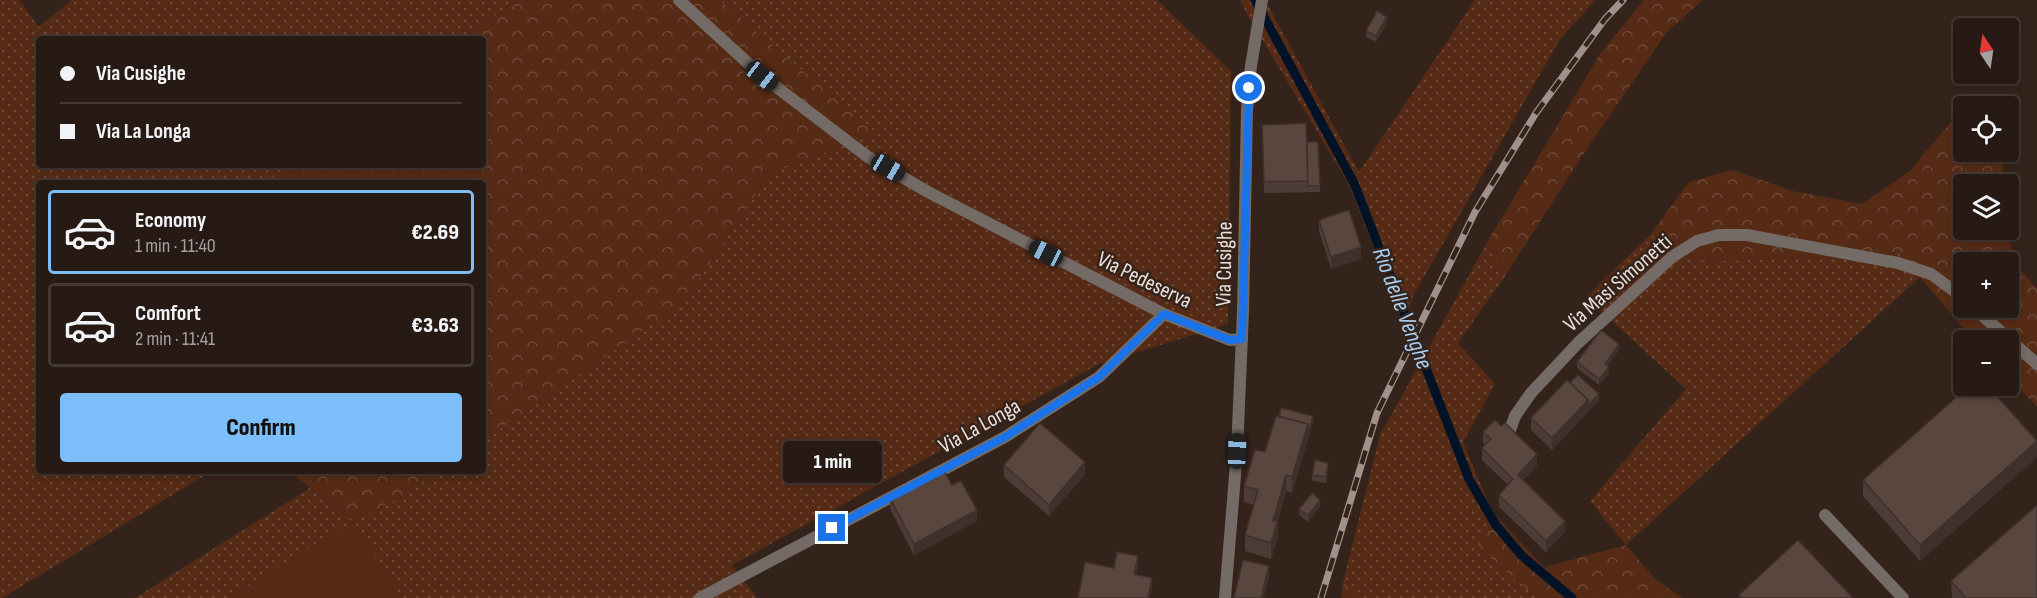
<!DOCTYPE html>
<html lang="en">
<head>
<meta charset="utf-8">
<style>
	:root { --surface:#271a14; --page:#2f231d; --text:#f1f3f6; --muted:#a4a1a0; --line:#433834; --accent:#7cbef9 }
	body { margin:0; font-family:"Sofia Sans Condensed",sans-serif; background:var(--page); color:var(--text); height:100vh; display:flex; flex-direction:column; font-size:22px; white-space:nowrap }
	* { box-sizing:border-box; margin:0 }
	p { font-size:20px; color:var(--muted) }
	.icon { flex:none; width:33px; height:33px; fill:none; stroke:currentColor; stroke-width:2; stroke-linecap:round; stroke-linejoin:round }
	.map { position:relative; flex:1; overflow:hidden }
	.sheet { position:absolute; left:36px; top:180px; width:450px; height:294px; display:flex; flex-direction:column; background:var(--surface); border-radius:6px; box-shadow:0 3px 9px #0003,0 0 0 2px var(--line) }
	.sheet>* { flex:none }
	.top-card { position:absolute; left:36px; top:36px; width:450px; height:132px; border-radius:6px; box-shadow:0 3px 9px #0003,0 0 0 2px var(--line); display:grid; align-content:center; height:132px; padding:0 24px; background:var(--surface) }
	.needle { width:39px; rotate:347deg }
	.tools { position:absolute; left:1953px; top:18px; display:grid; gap:12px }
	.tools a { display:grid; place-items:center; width:66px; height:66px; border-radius:6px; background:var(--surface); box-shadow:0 3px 9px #0003,0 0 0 2px var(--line); font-size:30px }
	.end { position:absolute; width:27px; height:27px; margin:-14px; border:8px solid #1a73e8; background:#fff; box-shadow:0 0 0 3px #fff }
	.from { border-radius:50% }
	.bubble { position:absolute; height:42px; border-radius:6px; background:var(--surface); box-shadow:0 3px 9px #0003,0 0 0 2px var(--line); font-size:20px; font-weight:800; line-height:42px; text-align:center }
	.car { position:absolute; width:18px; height:36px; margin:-18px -9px; border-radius:8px; box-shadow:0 0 4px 2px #0007; background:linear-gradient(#222 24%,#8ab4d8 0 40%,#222 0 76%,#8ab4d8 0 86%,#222 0) }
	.top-card b { display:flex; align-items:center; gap:21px; height:57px; font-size:22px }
	.top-card b+b { border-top:2px solid var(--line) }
	.top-card i { width:15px; height:15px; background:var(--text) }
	ul { padding:10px 0 0; list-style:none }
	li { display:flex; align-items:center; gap:18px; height:84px; margin:0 12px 9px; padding:0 12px; border:3px solid var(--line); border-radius:6px }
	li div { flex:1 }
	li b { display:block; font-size:22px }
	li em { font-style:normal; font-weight:800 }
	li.selected { border-color:var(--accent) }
	li>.icon { width:54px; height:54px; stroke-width:1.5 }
	.primary-button { display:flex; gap:12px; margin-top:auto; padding:12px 24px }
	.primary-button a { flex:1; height:69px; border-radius:6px; background:var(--accent); color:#111; font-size:24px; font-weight:800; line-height:69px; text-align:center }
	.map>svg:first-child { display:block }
	.grass { fill:url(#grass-dots) }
	.forest { fill:url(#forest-crowns); fill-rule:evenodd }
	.garden { fill:#552b16 }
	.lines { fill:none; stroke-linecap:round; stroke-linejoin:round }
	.stream { stroke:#001225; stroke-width:9 }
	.minor { stroke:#746a66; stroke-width:12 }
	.tertiary { stroke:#746a66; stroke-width:12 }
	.rail-casing { stroke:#a0928b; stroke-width:7 }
	.rail { stroke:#34231b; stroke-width:4.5; stroke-dasharray:14; stroke-linecap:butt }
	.wall { fill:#4d3c35 }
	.shaded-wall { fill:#3e312b }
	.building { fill:#59463e; stroke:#3e312b; stroke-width:1.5 }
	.route { stroke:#1a73e8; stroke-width:8 }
	.labels { text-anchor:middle; stroke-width:5; stroke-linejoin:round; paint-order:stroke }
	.street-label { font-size:22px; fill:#ebdfda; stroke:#34231b }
	.water-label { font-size:24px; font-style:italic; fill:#a7cff3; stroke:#34231b }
</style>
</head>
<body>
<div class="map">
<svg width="2037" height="598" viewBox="0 0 2037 598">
	<defs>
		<pattern id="grass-dots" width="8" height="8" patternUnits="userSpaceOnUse" patternTransform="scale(1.5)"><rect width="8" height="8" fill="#552b16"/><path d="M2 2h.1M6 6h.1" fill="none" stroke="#6e4937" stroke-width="1.8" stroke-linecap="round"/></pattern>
		<pattern id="forest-crowns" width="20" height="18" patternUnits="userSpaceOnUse" patternTransform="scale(1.5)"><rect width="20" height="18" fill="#552b16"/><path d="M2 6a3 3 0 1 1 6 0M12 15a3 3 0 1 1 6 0" fill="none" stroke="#6e4937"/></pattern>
	</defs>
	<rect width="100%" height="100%" fill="#34231b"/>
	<g class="grass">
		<path d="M0,0H19L39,27L72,0H516L463,39H39V165H290L265,183H39V471H212L2,598H0Z"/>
		<path d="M719,0H1157L1231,71L1228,324L1099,364L732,565L757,598H402L354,522L228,598H135L310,488L354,521L401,497L439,471H483V441L683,303L769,174L876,133Z"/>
		<path d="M1240,0H1265L1359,172L1475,0H1595L1559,41L1413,296L1404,323L1347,181L1248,16Z"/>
		<path d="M1650,235L1697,262L1900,254L1920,277L1626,545L1590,501L1686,389L1586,297Z"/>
		<path d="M1489,239L1503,279L1458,343L1495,384L1463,442L1492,512L1478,547L1537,598H1364L1344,578L1380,435Z"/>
	</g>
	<g class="forest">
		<path d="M516,0H719L876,133L769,174L683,303L483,441V183H265L290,165H483V39H463Z"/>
		<path d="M1644,0H1703L1667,32L1590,144L1503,279L1489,239L1600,54Z"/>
		<path d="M1955,117L1963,122L1964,152H2004L2002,184H1964V230H2007L2015,263L2037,289V407L2009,377L2008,340H1974L1900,254L1697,262L1650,235L1689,182L1733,170L1793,191L1862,204L1910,171ZM1964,262H2008V308H1964Z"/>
		<path d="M288,471H439L401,497L354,521Z"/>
		<path d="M1492,512L1544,567L1626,545L1656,580L1683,598H1537L1478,547Z"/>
		<path d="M1344,578L1364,598H1341Z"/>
	</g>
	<path class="garden" d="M354,521L402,598H228Z"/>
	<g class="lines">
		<path class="stream" d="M1255,0L1354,183L1469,479L1495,524L1521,555L1572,598"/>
		<g class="minor">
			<path d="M679,0L762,76L868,157L928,192L1164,314L1230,340L1242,339"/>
			<path d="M1974,308L2037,364"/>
			<path d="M1508,436L1515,416L1531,393L1578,343L1672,257L1697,241L1719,235H1747L1898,263L1931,274L1964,298"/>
			<path d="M1825,515L1903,598"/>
			<path d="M700,598L1005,437L1099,377L1164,314"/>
		</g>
		<path class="tertiary" d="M1225,598L1237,451L1243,312L1247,110L1251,66L1262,0"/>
		<defs>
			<path id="rail" d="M1321,598L1377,413L1475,212L1536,113L1605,19L1623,0"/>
		</defs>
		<use href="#rail" class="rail-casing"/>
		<use href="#rail" class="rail"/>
	</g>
	<g class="wall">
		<path d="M1387,23L1376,42L1366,37V31Z"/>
		<path d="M1262,125L1307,147L1320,186V192L1264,193Z"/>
		<path d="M1319,220L1361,259L1331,269L1319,231Z"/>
		<path d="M1619,350L1607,366L1609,373L1599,385L1577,368V362Z"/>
		<path d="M1570,383L1599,400L1552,450L1531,430V418Z"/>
		<path d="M1313,422L1292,493L1286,491L1278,520V536L1271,559L1245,551V535L1254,505L1244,502V486L1265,452Z"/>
		<path d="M1483,432L1537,466L1523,480L1565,532L1546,552L1499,507V495L1508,485L1482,460V448L1485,445L1483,443Z"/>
		<path d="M2037,440V457L1920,561L1863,496V480Z"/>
		<path d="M1004,465L1085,474L1049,516L1004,477Z"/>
		<path d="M1328,469L1326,483L1312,481V475Z"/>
		<path d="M952,485L977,521L914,555L890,509V498Z"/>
		<path d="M1320,506L1308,522L1299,515V509Z"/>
		<path d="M1951,581L2037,598H1952Z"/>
	</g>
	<g class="shaded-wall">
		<path d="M1387,17V23L1376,42V36Z"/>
		<path d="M1361,247V259L1331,269V257Z"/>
		<path d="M1619,344V350L1605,370V364Z"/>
		<path d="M1609,367V373L1599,385V379Z"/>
		<path d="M1599,394V400L1552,450V438L1588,400Z"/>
		<path d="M1313,416V422L1292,493V477L1308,424Z"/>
		<path d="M2037,441V457L1920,561V545Z"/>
		<path d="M1537,454V466L1518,486V475Z"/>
		<path d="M1085,462V474L1049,516V505Z"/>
		<path d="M1328,463V469L1326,483V477Z"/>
		<path d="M1286,475V491L1273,537V521Z"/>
		<path d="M1320,500V506L1308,522V516Z"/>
		<path d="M977,510V521L914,555V544Z"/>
		<path d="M1278,520V536L1271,559V543Z"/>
		<path d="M1565,521V532L1546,552V541Z"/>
		<path d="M1138,556V568L1134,586V574Z"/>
		<path d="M1269,566V577L1264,598H1261Z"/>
		<path d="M1152,578V590L1150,598H1148Z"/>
	</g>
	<g class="building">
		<path d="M1377,11L1387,17L1376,36L1366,31Z"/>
		<path d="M1306,123L1308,181L1264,182L1262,125Z"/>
		<path d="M1307,142H1318L1320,186H1308Z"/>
		<path d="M1349,210L1361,247L1331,257L1319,220Z"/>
		<path d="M1601,330L1619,344L1605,364L1609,367L1599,379L1577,362Z"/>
		<path d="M1578,375L1599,394L1588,405V400L1570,383Z"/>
		<path d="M1567,380L1588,400L1552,438L1531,418Z"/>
		<path d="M1969,386H1988L2037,441L1920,545L1863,480Z"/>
		<path d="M1281,408L1313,416L1308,434V424L1279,416Z"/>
		<path d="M1276,416L1308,424L1292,477L1286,475L1273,521L1278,520L1271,543L1245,535L1258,490L1244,486L1255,450L1265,452Z"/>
		<path d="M1495,420L1501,426L1505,423L1537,454L1518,475L1565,521L1546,541L1499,495L1513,479L1482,448L1491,439L1483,432Z"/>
		<path d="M1040,423L1085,462L1049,505L1004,465Z"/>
		<path d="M1315,460L1328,463L1326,477L1312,475Z"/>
		<path d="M943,469L952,485L961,481L977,510L914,544L890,498Z"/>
		<path d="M1312,493L1320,500L1308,516L1299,509Z"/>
		<path d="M2037,505V598H1966L1951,581Z"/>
		<path d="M1798,540L1853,598H1742L1739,595Z"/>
		<path d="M1117,552L1138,556L1134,574L1152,578L1148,598H1078L1085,562L1114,568Z"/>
		<path d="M1243,560L1269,566L1261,598H1234Z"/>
	</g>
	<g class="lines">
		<path class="route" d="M832,528L1005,437L1099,377L1164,314L1230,340L1242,339L1249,88"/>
	</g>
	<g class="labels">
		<g class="street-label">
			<text transform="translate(1223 264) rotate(-89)" y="8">Via Cusighe</text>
			<text transform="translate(1145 279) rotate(26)" y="8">Via Pedeserva</text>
			<text transform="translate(1617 282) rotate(-41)" y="8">Via Masi Simonetti</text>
			<text transform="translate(979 425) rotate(-29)" y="8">Via La Longa</text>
		</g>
		<g class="water-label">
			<text transform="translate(1403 308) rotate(69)" y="8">Rio delle Venghe</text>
		</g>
	</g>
</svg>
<div class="tools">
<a><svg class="needle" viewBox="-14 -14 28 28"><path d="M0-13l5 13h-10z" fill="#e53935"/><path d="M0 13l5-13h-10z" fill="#a4a1a0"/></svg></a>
<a><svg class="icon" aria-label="locate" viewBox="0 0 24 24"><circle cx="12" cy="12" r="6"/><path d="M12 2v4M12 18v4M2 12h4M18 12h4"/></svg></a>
<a><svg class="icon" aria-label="layers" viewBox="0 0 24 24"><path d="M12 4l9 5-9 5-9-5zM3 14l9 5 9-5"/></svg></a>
<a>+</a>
<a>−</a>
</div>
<i class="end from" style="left:1249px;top:88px"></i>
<i class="end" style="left:832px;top:528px"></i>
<div class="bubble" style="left:783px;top:441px;width:99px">1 min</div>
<i class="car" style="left:762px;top:76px;rotate:128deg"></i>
<i class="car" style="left:888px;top:168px;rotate:120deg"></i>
<i class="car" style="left:1046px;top:253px;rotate:297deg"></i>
<i class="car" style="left:1237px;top:451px;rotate:2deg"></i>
<div class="top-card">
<b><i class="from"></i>Via Cusighe</b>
<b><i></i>Via La Longa</b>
</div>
<section class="sheet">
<ul>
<li class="selected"><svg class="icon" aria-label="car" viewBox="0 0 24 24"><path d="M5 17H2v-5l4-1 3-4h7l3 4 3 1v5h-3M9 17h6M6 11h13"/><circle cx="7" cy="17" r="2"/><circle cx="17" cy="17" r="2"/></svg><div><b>Economy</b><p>1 min · 11:40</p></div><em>€2.69</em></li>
<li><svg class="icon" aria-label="car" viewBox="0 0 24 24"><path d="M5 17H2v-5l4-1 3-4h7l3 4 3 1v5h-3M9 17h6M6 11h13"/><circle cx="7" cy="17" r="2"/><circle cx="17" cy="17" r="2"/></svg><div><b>Comfort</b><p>2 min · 11:41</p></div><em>€3.63</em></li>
</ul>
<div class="primary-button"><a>Confirm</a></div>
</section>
</div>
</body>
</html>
